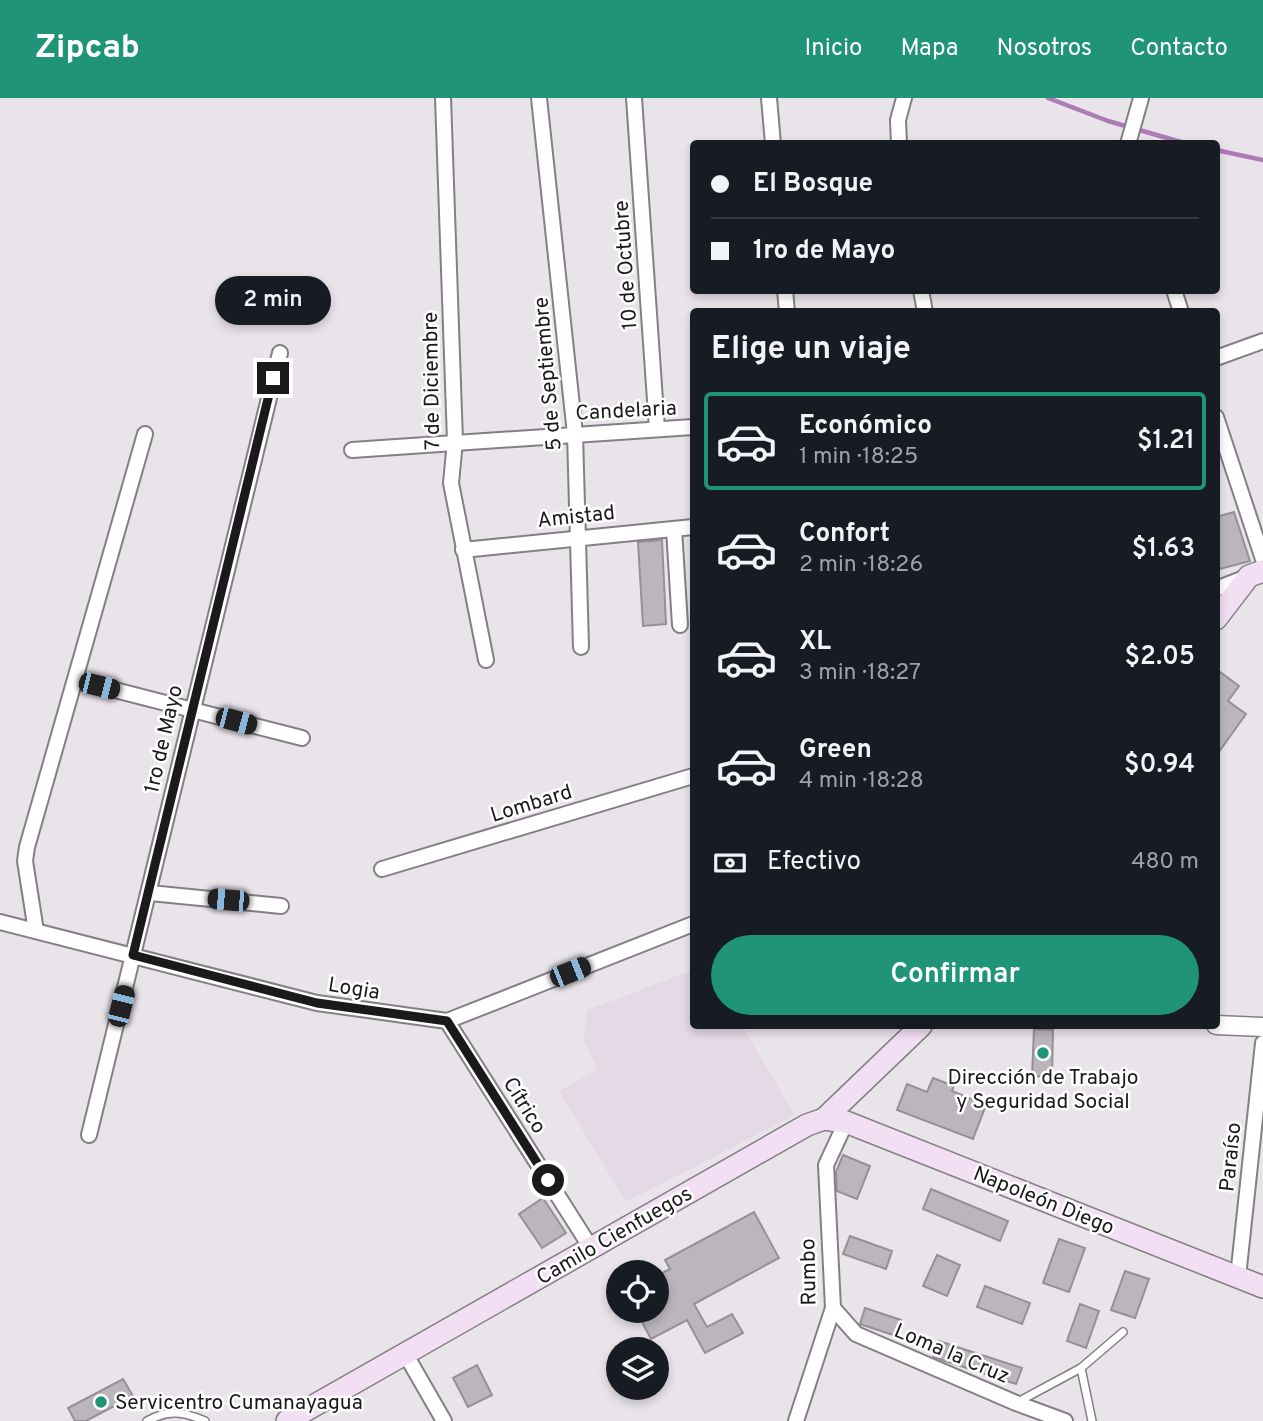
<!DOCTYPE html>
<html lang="es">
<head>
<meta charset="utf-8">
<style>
	:root { --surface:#171b24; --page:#20242c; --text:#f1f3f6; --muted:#9ea1a6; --line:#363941; --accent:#1f9478 }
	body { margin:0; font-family:Overpass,sans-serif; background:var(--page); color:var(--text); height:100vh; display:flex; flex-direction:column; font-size:26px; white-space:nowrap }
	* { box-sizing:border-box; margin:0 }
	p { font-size:23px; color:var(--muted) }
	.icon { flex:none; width:38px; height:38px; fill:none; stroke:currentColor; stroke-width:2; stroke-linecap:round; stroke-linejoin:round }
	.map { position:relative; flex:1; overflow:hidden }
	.details { position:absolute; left:690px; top:210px; width:530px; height:721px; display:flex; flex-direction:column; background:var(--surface); border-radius:7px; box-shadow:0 4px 10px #0003 }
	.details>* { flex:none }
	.hud { position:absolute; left:690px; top:42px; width:530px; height:154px; border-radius:7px; box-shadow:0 4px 10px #0003; display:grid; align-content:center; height:154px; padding:0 21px; background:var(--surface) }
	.buttons { position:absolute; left:606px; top:1162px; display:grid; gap:14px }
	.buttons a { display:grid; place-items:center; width:63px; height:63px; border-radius:50%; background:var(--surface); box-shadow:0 4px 10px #0003; font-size:35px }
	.end { position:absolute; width:32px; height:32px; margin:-16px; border:9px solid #1b191c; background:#fff; box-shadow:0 0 0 4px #fff }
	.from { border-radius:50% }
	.bubble { position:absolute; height:49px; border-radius:24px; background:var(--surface); box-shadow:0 4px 10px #0003; font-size:23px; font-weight:600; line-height:49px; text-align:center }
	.car { position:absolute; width:21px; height:42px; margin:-21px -10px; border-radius:9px; box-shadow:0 0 5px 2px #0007; background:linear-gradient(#222 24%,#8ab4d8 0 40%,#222 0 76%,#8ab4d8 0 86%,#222 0) }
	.hud b { display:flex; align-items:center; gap:24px; height:66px; font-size:26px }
	.hud b+b { border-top:2px solid var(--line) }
	.hud i { width:18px; height:18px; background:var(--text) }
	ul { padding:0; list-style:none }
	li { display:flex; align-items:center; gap:21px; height:98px; margin:0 14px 10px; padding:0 7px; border:4px solid transparent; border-radius:7px }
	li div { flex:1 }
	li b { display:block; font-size:26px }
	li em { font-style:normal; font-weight:600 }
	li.active { border-color:var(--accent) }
	li>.icon { width:63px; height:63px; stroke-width:1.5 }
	h2 { padding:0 21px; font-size:32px; line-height:84px }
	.pay { display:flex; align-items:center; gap:18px; height:77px; padding:0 21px; font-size:26px }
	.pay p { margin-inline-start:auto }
	.button { display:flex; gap:14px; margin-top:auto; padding:14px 21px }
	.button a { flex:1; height:80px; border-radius:42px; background:var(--accent); color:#fff; font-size:28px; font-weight:600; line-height:80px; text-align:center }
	header { display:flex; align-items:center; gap:42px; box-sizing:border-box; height:98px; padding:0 35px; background:var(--accent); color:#fff }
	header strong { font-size:33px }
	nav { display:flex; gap:38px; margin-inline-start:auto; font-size:24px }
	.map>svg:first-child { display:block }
	.built { fill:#e4d9e5 }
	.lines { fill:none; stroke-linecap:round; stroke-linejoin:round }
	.stream { stroke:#ad7bb5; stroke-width:4.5 }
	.building { fill:#bbb6bc; stroke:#969096; stroke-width:2 }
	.service-casing { stroke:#847f84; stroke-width:10 }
	.minor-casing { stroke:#847f84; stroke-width:18 }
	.tertiary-casing { stroke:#847f84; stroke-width:21 }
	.secondary-casing { stroke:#847f84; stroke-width:24 }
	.service { stroke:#fff; stroke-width:7 }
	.minor { stroke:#fff; stroke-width:14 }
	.tertiary { stroke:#fff; stroke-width:18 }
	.secondary { stroke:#f2dff4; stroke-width:21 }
	.route { stroke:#1b191c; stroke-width:9 }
	.poi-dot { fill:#1f9478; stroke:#fff; stroke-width:2.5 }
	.labels { text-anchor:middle; stroke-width:5; stroke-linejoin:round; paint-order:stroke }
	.street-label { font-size:21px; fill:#1b191c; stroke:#fff }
	.poi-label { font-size:21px; fill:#1b191c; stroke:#fff }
</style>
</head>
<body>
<header>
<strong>Zipcab</strong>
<nav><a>Inicio</a><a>Mapa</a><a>Nosotros</a><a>Contacto</a></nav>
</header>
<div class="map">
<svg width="1263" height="1323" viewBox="0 0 1263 1323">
	<rect width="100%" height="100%" fill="#e9e4ea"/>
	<path class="built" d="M693,872V928H742L795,1017L626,1104L559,993L598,971L584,943L587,912Z"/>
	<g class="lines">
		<g class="stream">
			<path d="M1048,0L1108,23L1188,46"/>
			<path d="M1216,52L1263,62"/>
		</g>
	</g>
	<g class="building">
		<path d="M1234,414L1250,463L1216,472V419Z"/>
		<path d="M662,442L666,526L643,528L638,444Z"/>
		<path d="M1216,571L1239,588L1228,603L1246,616L1216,658Z"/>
		<path d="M1034,931L1053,932L1052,979L1032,978Z"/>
		<path d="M933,980L954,988L952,993L986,1007L973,1041L897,1012L907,986L927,994Z"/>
		<path d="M843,1057L870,1068L857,1101L837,1093L836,1074Z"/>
		<path d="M931,1091L1008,1123L1000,1143L923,1111Z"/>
		<path d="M543,1100L566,1135L542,1150L519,1116Z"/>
		<path d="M754,1114L779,1160L694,1206L707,1229L732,1216L743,1235L705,1255L687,1222L651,1241L636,1213H656V1178L670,1171L665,1162Z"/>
		<path d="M850,1138L892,1153L886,1171L843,1156Z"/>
		<path d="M1059,1141L1085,1150L1069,1194L1043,1185Z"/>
		<path d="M937,1157L960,1167L947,1198L923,1188Z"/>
		<path d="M1125,1173L1149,1181L1135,1220L1111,1212Z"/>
		<path d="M985,1188L1030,1205L1022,1226L977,1209Z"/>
		<path d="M1080,1206L1099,1213L1086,1250L1067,1243Z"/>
		<path d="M865,1210L901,1222L896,1238L860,1226Z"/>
		<path d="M939,1243L1022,1270L1016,1286L933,1259Z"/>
		<path d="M477,1267L492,1297L468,1309L453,1280Z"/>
		<path d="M123,1281L133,1298L86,1323H75L68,1310Z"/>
	</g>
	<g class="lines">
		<defs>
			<g id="service">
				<path d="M1081,1270L1092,1323"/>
				<path d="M1016,1305L1081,1270L1123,1234"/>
				<path d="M147,1323C168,1312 183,1313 205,1323"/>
			</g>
			<g id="minor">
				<path d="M443,0L455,343L451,385L486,562"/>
				<path d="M539,0L575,336L581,549"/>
				<path d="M634,0L657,331"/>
				<path d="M769,0L773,46"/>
				<path d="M899,46L898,22L904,0"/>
				<path d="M1128,46L1141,0"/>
				<path d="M785,192L787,214"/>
				<path d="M921,192L925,214"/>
				<path d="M1174,192L1181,214"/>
				<path d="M1216,260L1263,243"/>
				<path d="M1216,319L1263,461"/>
				<path d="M352,352L693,329"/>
				<path d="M674,431L680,527"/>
				<path d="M463,452L693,429"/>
				<path d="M1216,491L1247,479"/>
				<path d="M76,582L302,640"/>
				<path d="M382,771L693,678"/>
				<path d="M150,795L281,808"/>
				<path d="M0,824L317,905L447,923L693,826"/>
				<path d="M36,833L25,763L27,749L145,336"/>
				<path d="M447,923L591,1150"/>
				<path d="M89,1037L280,255"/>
				<path d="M1238,1179L1263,945"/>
				<path d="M833,1210L856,1236L1016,1305L1065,1323"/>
				<path d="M406,1257L444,1323"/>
				<path d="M796,1323L833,1210L826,1067L846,1024"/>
			</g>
			<path id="tertiary" d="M1216,927L1263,929"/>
			<g id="secondary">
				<path d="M1216,521L1249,478L1263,473"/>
				<path d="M824,1021L846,1024L1263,1189"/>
				<path d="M287,1323L807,1027L824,1021L921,928"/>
			</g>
		</defs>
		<use href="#service" class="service-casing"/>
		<use href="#minor" class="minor-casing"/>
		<use href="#tertiary" class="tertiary-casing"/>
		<use href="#secondary" class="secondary-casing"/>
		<use href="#service" class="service"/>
		<use href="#minor" class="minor"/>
		<use href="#tertiary" class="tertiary"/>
		<use href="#secondary" class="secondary"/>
	</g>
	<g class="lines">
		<path class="route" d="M273,280L133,857L317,905L447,923L548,1082"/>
	</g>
	<g class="poi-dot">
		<circle cx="1043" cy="955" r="7"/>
		<circle cx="101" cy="1304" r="7"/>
	</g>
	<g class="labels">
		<g class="street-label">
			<text transform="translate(625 167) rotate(-94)" y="7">10 de Octubre</text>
			<text transform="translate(547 276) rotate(-95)" y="7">5 de Septiembre</text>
			<text transform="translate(431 283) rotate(-91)" y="7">7 de Diciembre</text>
			<text transform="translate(626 312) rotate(-3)" y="7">Candelaria</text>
			<text transform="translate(576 418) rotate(-6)" y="7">Amistad</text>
			<text transform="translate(163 641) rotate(-77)" y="7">1ro de Mayo</text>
			<text transform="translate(531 705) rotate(-17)" y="7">Lombard</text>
			<text transform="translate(354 890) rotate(9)" y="7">Logia</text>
			<text transform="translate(525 1007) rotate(58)" y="7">Cítrico</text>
			<text transform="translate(1230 1059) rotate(-84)" y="7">Paraíso</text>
			<text transform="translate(1044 1102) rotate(22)" y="7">Napoleón Diego</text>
			<text transform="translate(614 1137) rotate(-30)" y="7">Camilo Cienfuegos</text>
			<text transform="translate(808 1174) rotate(-91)" y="7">Rumbo</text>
			<text transform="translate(952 1255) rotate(23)" y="7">Loma la Cruz</text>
		</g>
		<g class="poi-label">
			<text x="1043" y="986">Dirección de Trabajo<tspan x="1043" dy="24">y Seguridad Social</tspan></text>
			<text x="115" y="1311" text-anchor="start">Servicentro Cumanayagua</text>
		</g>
	</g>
</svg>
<div class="buttons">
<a><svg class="icon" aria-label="locate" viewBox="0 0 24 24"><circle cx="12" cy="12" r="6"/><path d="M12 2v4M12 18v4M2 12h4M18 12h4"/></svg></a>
<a><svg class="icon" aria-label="layers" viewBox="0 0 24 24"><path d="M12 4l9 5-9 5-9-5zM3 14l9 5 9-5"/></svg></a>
</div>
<i class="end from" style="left:548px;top:1082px"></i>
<i class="end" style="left:273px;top:280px"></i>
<div class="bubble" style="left:215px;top:178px;width:116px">2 min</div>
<i class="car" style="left:99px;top:588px;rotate:104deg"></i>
<i class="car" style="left:236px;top:623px;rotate:105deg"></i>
<i class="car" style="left:228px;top:802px;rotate:275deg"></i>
<i class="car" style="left:570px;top:874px;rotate:68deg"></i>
<i class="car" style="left:121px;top:908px;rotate:14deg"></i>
<div class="hud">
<b><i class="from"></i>El Bosque</b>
<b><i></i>1ro de Mayo</b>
</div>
<section class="details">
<h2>Elige un viaje</h2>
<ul>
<li class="active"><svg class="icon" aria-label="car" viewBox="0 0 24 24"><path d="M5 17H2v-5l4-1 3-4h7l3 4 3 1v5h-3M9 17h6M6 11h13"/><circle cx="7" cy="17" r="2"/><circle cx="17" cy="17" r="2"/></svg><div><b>Económico</b><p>1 min · 18:25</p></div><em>$1.21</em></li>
<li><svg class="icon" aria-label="car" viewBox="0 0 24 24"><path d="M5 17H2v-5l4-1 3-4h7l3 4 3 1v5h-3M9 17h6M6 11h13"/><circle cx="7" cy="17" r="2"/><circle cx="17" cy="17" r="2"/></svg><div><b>Confort</b><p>2 min · 18:26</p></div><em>$1.63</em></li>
<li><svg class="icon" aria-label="car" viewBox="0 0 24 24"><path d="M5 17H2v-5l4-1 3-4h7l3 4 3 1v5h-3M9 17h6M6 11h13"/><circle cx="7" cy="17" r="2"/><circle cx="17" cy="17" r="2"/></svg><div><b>XL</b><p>3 min · 18:27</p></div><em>$2.05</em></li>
<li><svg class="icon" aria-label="car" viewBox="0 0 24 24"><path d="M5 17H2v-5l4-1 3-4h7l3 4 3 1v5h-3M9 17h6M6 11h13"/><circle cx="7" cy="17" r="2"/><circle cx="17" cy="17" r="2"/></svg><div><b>Green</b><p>4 min · 18:28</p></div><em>$0.94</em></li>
</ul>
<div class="pay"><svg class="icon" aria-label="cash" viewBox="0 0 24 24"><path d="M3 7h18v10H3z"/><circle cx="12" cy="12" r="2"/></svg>Efectivo<p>480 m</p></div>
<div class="button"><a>Confirmar</a></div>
</section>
</div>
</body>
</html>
